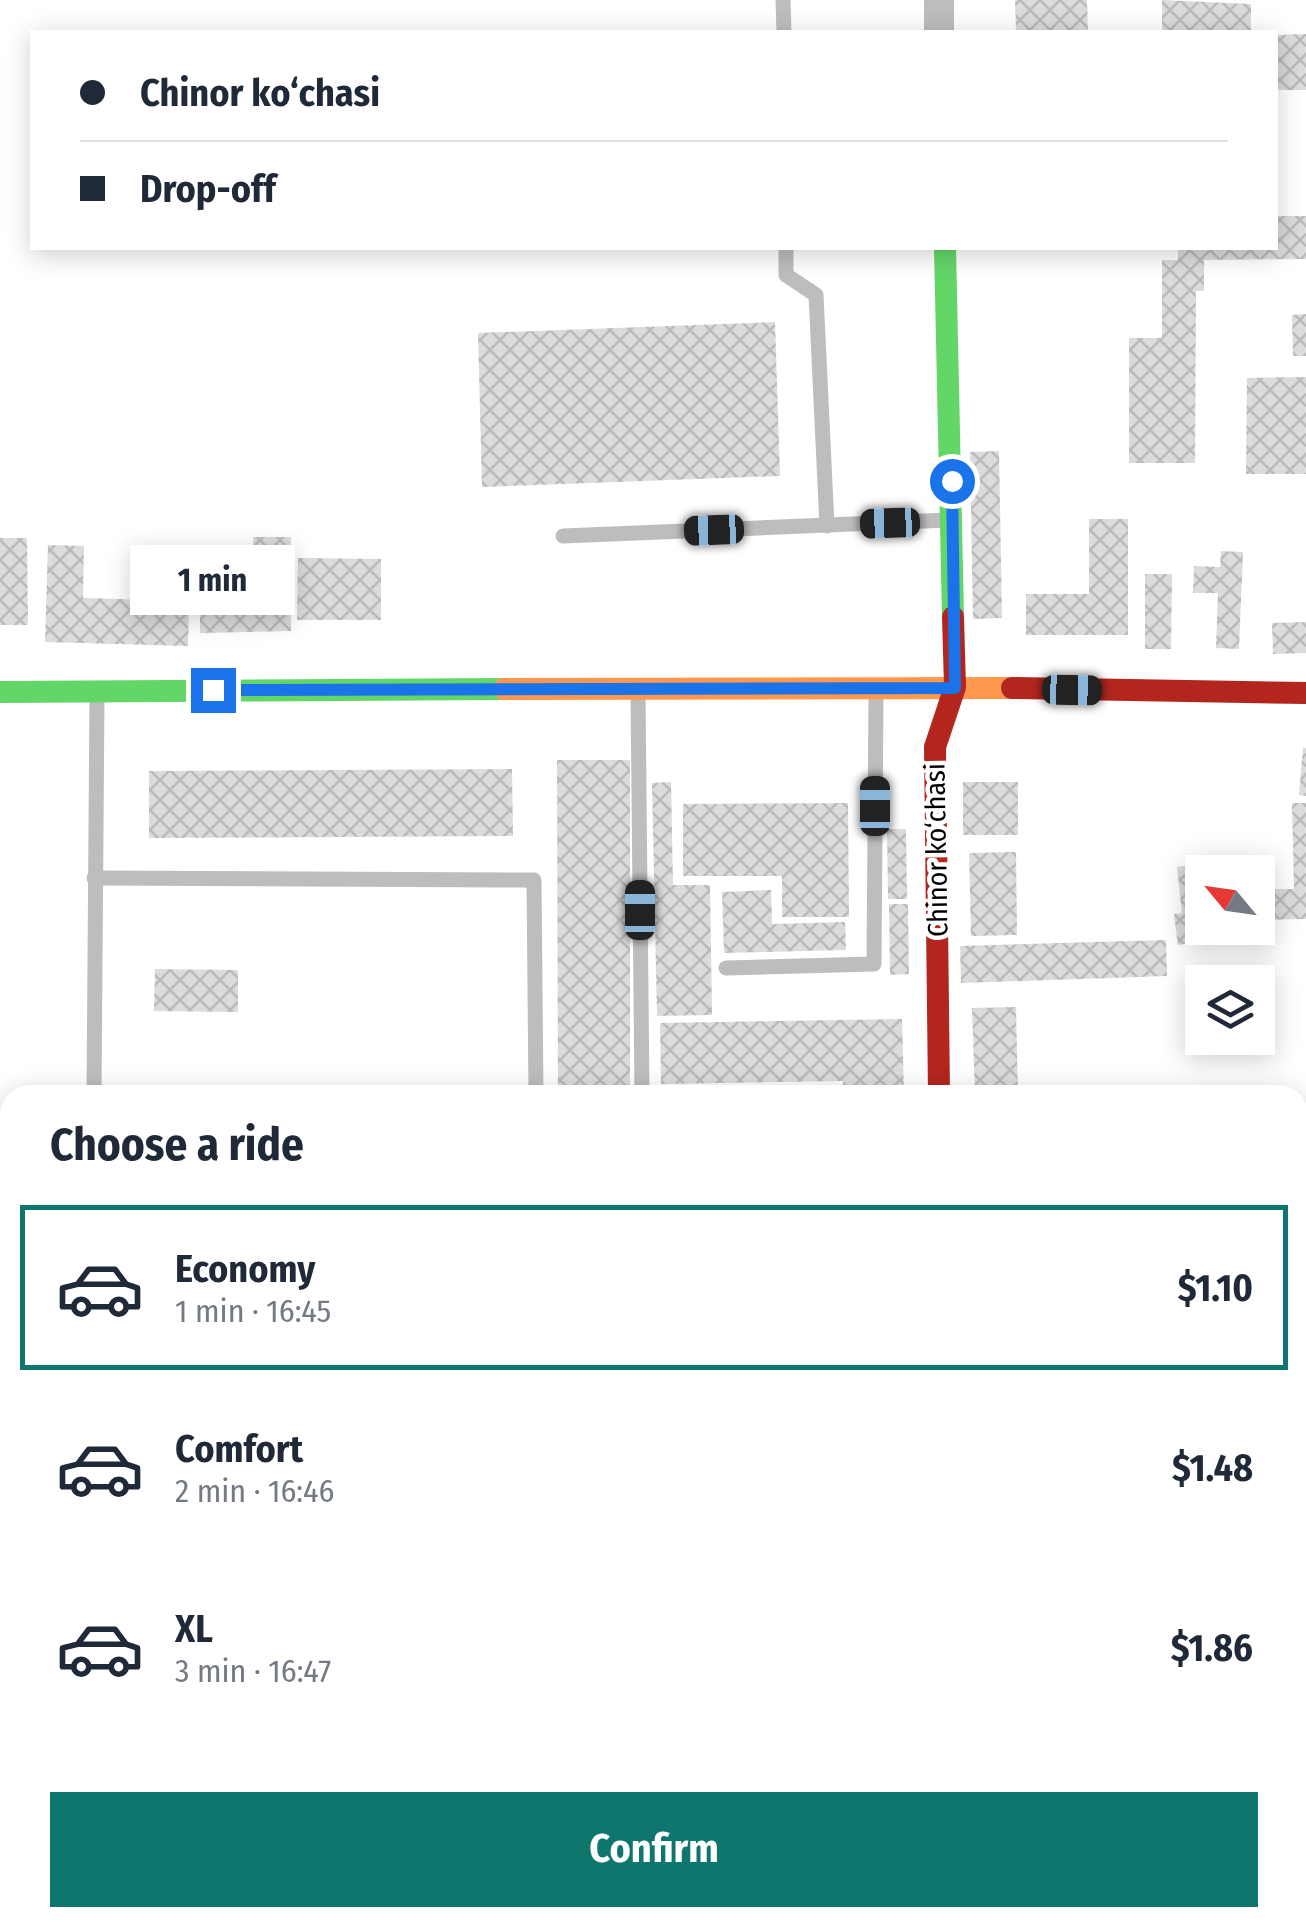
<!DOCTYPE html>
<html lang="en">
<head>
<meta charset="utf-8">
<style>
	:root { --surface:#fff; --page:#f6f6f7; --text:#1f2937; --muted:#747a83; --line:#e0e1e3; --accent:#0f766e }
	body { margin:0; font-family:"Fira Sans Condensed",sans-serif; background:var(--page); color:var(--text); height:100vh; display:flex; flex-direction:column; font-size:38px; white-space:nowrap }
	* { box-sizing:border-box; margin:0 }
	p { font-size:32px; color:var(--muted) }
	.icon { flex:none; width:55px; height:55px; fill:none; stroke:currentColor; stroke-width:2; stroke-linecap:round; stroke-linejoin:round }
	.map { position:relative; flex:1; overflow:hidden }
	.side { position:absolute; left:0px; top:1085px; width:1308px; height:842px; display:flex; flex-direction:column; background:var(--surface); border-radius:30px 30px 0 0; box-shadow:0 5px 25px #0003 }
	.side>* { flex:none }
	.banner { position:absolute; left:30px; top:30px; width:1248px; height:220px; border-radius:0px; box-shadow:0 5px 25px #0003; display:grid; align-content:center; height:220px; padding:0 50px; background:var(--surface) }
	.needle { width:65px; rotate:299deg }
	.fabs { position:absolute; left:1185px; top:855px; display:grid; gap:20px }
	.fabs a { display:grid; place-items:center; width:90px; height:90px; border-radius:0px; background:var(--surface); box-shadow:0 5px 25px #0003; font-size:50px }
	.end { position:absolute; width:45px; height:45px; margin:-22px; border:12px solid #1a73e8; background:#fff; box-shadow:0 0 0 5px #fff }
	.from { border-radius:50% }
	.bubble { position:absolute; height:70px; border-radius:0px; background:var(--surface); box-shadow:0 5px 25px #0003; font-size:32px; font-weight:700; line-height:70px; text-align:center }
	.car { position:absolute; width:30px; height:60px; margin:-30px -15px; border-radius:12px; box-shadow:0 0 8px 2px #0007; background:linear-gradient(#222 24%,#8ab4d8 0 40%,#222 0 76%,#8ab4d8 0 86%,#222 0) }
	.banner b { display:flex; align-items:center; gap:35px; height:95px; font-size:38px }
	.banner b+b { border-top:2px solid var(--line) }
	.banner i { width:25px; height:25px; background:var(--text) }
	ul { padding:0; list-style:none }
	li { display:flex; align-items:center; gap:30px; height:165px; margin:0 20px 15px; padding:0 30px; border:5px solid transparent; border-radius:0px }
	li div { flex:1 }
	li b { display:block; font-size:38px }
	li em { font-style:normal; font-weight:700 }
	li.selected { border-color:var(--accent) }
	li>.icon { width:90px; height:90px; stroke-width:1.5 }
	h2 { padding:0 50px; font-size:45px; line-height:120px }
	.action { display:flex; gap:20px; margin-top:auto; padding:20px 50px }
	.action a { flex:1; height:115px; border-radius:0px; background:var(--accent); color:#fff; font-size:40px; font-weight:700; line-height:115px; text-align:center }
	.map>svg:first-child { display:block }
	.lines { fill:none; stroke-linecap:round; stroke-linejoin:round }
	.stream { stroke:#bababa; stroke-width:11 }
	.building { fill:url(#building-cross-hatch) }
	.lane { stroke:#bdbdbd; stroke-width:15 }
	.street { stroke:#bdbdbd; stroke-width:30 }
	.fast { stroke:#63d668; stroke-width:22 }
	.slow { stroke:#ff974d; stroke-width:22 }
	.jam { stroke:#b3261e; stroke-width:22 }
	.route { stroke:#1a73e8; stroke-width:12 }
	.labels { text-anchor:middle; stroke-width:9; stroke-linejoin:round; paint-order:stroke }
	.street-label { font-size:28px; fill:#000; stroke:#fff }
</style>
</head>
<body>
<div class="map">
<svg width="1306" height="1927" viewBox="0 0 1306 1927">
	<defs>
		<pattern id="building-cross-hatch" width="8" height="8" patternUnits="userSpaceOnUse" patternTransform="scale(2.5)"><rect width="8" height="8" fill="#dbdbdb"/><path d="M0 0l8 8M0 8l8-8" fill="none" stroke="#bababa"/></pattern>
	</defs>
	<rect width="100%" height="100%" fill="#fff"/>
	<g class="lines">
		<path class="stream" d="M0,1900L11,1927"/>
	</g>
	<g class="building">
		<path d="M1015,0H1087L1088,32H1016Z"/>
		<path d="M1162,0L1251,4V32H1162Z"/>
		<path d="M1306,34V90H1275V35Z"/>
		<path d="M1275,216H1306V259L1204,260V291H1196L1195,463H1129V338H1162V260H1178V248H1275Z"/>
		<path d="M1306,314V356H1293L1292,315Z"/>
		<path d="M775,322L780,476L482,487L478,333Z"/>
		<path d="M1306,377V474H1246L1247,378Z"/>
		<path d="M999,451L1002,618L973,619L970,452Z"/>
		<path d="M1089,519H1128V635H1026V594H1089Z"/>
		<path d="M253,537H291V631L200,633V590L254,589Z"/>
		<path d="M0,538H27L28,625H0Z"/>
		<path d="M48,545L84,546L83,598L189,601L188,646L45,642Z"/>
		<path d="M1221,551L1243,552L1239,649L1216,648L1218,593H1193L1194,566L1220,567Z"/>
		<path d="M298,558L381,559V620H297Z"/>
		<path d="M1145,574H1172L1171,649H1145Z"/>
		<path d="M1306,622V653L1273,654L1272,623Z"/>
		<path d="M1303,748H1306V796L1299,795Z"/>
		<path d="M557,760H630V1095H558Z"/>
		<path d="M512,769L513,836L149,838V771Z"/>
		<path d="M671,782L673,885H710L712,1015L657,1016L652,783Z"/>
		<rect x="963" y="782" width="55" height="53"/>
		<path d="M848,803L849,917H782V876H683V804Z"/>
		<path d="M1292,803H1306V919L1258,920V889H1294Z"/>
		<path d="M887,829H906L907,899H888Z"/>
		<path d="M1016,852L1017,935L971,936L969,853Z"/>
		<path d="M1203,863L1202,928H1223L1225,939L1178,945L1174,914L1182,913L1177,867Z"/>
		<path d="M771,890L772,924L845,922L846,950L724,953L722,892Z"/>
		<path d="M889,904H908L909,974L890,975Z"/>
		<path d="M1166,940L1167,976L961,983L960,946Z"/>
		<path d="M155,969L238,970V1012L154,1011Z"/>
		<path d="M1016,1007L1018,1095H975L972,1008Z"/>
		<path d="M902,1019L904,1095H843V1081L661,1084L660,1023Z"/>
		<rect x="1298" y="1560" width="8" height="31"/>
		<rect x="1298" y="1597" width="8" height="61"/>
		<path d="M1298,1863H1306V1918L1301,1917V1927H1285L1286,1918H1298Z"/>
		<path d="M439,1918H508L504,1927H436Z"/>
		<path d="M614,1918H751L747,1927H639Z"/>
		<path d="M829,1918H905L902,1927H825Z"/>
		<path d="M1030,1918H1056L1053,1927H1027Z"/>
		<path d="M1087,1918H1189L1186,1927H1113Z"/>
		<rect x="1217" y="1918" width="63" height="9"/>
	</g>
	<g class="lines">
		<g class="lane">
			<path d="M783,0L784,32"/>
			<path d="M786,248V275L816,295L827,526"/>
			<path d="M563,536L948,520"/>
			<path d="M638,693L642,1095"/>
			<path d="M94,878L534,880L536,1095"/>
			<path d="M726,968L874,964L876,692"/>
			<path d="M94,1095L97,695"/>
			<path d="M358,1918L362,1927"/>
			<path d="M407,1927L411,1918"/>
		</g>
		<path class="street" d="M939,0V32"/>
		<g class="fast">
			<path d="M945,248L953,617"/>
			<path d="M0,692L504,689"/>
		</g>
		<g class="slow">
			<path d="M504,689L1012,688"/>
			<path d="M0,1526L10,1552"/>
			<path d="M0,1676L10,1702"/>
			<path d="M93,1918L97,1927"/>
		</g>
		<g class="jam">
			<path d="M1012,688L1306,693"/>
			<path d="M939,1095L935,747L955,687L953,617"/>
			<path d="M150,1918L153,1927"/>
		</g>
	</g>
	<g class="lines">
		<path class="route" d="M213,690L955,688L952,481"/>
	</g>
	<g class="labels">
		<g class="street-label">
			<text transform="translate(936 850) rotate(-91)" y="10">Chinor ko‘chasi</text>
		</g>
	</g>
</svg>
<div class="fabs">
<a><svg class="needle" viewBox="-14 -14 28 28"><path d="M0-13l5 13h-10z" fill="#e53935"/><path d="M0 13l5-13h-10z" fill="#747a83"/></svg></a>
<a><svg class="icon" aria-label="layers" viewBox="0 0 24 24"><path d="M12 4l9 5-9 5-9-5zM3 14l9 5 9-5"/></svg></a>
</div>
<i class="end from" style="left:952px;top:481px"></i>
<i class="end" style="left:213px;top:690px"></i>
<div class="bubble" style="left:130px;top:545px;width:165px">1 min</div>
<i class="car" style="left:890px;top:523px;rotate:268deg"></i>
<i class="car" style="left:714px;top:530px;rotate:268deg"></i>
<i class="car" style="left:1072px;top:690px;rotate:91deg"></i>
<i class="car" style="left:875px;top:806px;rotate:0deg"></i>
<i class="car" style="left:640px;top:910px;rotate:0deg"></i>
<div class="banner">
<b><i class="from"></i>Chinor ko‘chasi</b>
<b><i></i>Drop-off</b>
</div>
<section class="side">
<h2>Choose a ride</h2>
<ul>
<li class="selected"><svg class="icon" aria-label="car" viewBox="0 0 24 24"><path d="M5 17H2v-5l4-1 3-4h7l3 4 3 1v5h-3M9 17h6M6 11h13"/><circle cx="7" cy="17" r="2"/><circle cx="17" cy="17" r="2"/></svg><div><b>Economy</b><p>1 min · 16:45</p></div><em>$1.10</em></li>
<li><svg class="icon" aria-label="car" viewBox="0 0 24 24"><path d="M5 17H2v-5l4-1 3-4h7l3 4 3 1v5h-3M9 17h6M6 11h13"/><circle cx="7" cy="17" r="2"/><circle cx="17" cy="17" r="2"/></svg><div><b>Comfort</b><p>2 min · 16:46</p></div><em>$1.48</em></li>
<li><svg class="icon" aria-label="car" viewBox="0 0 24 24"><path d="M5 17H2v-5l4-1 3-4h7l3 4 3 1v5h-3M9 17h6M6 11h13"/><circle cx="7" cy="17" r="2"/><circle cx="17" cy="17" r="2"/></svg><div><b>XL</b><p>3 min · 16:47</p></div><em>$1.86</em></li>
</ul>
<div class="action"><a>Confirm</a></div>
</section>
</div>
</body>
</html>
